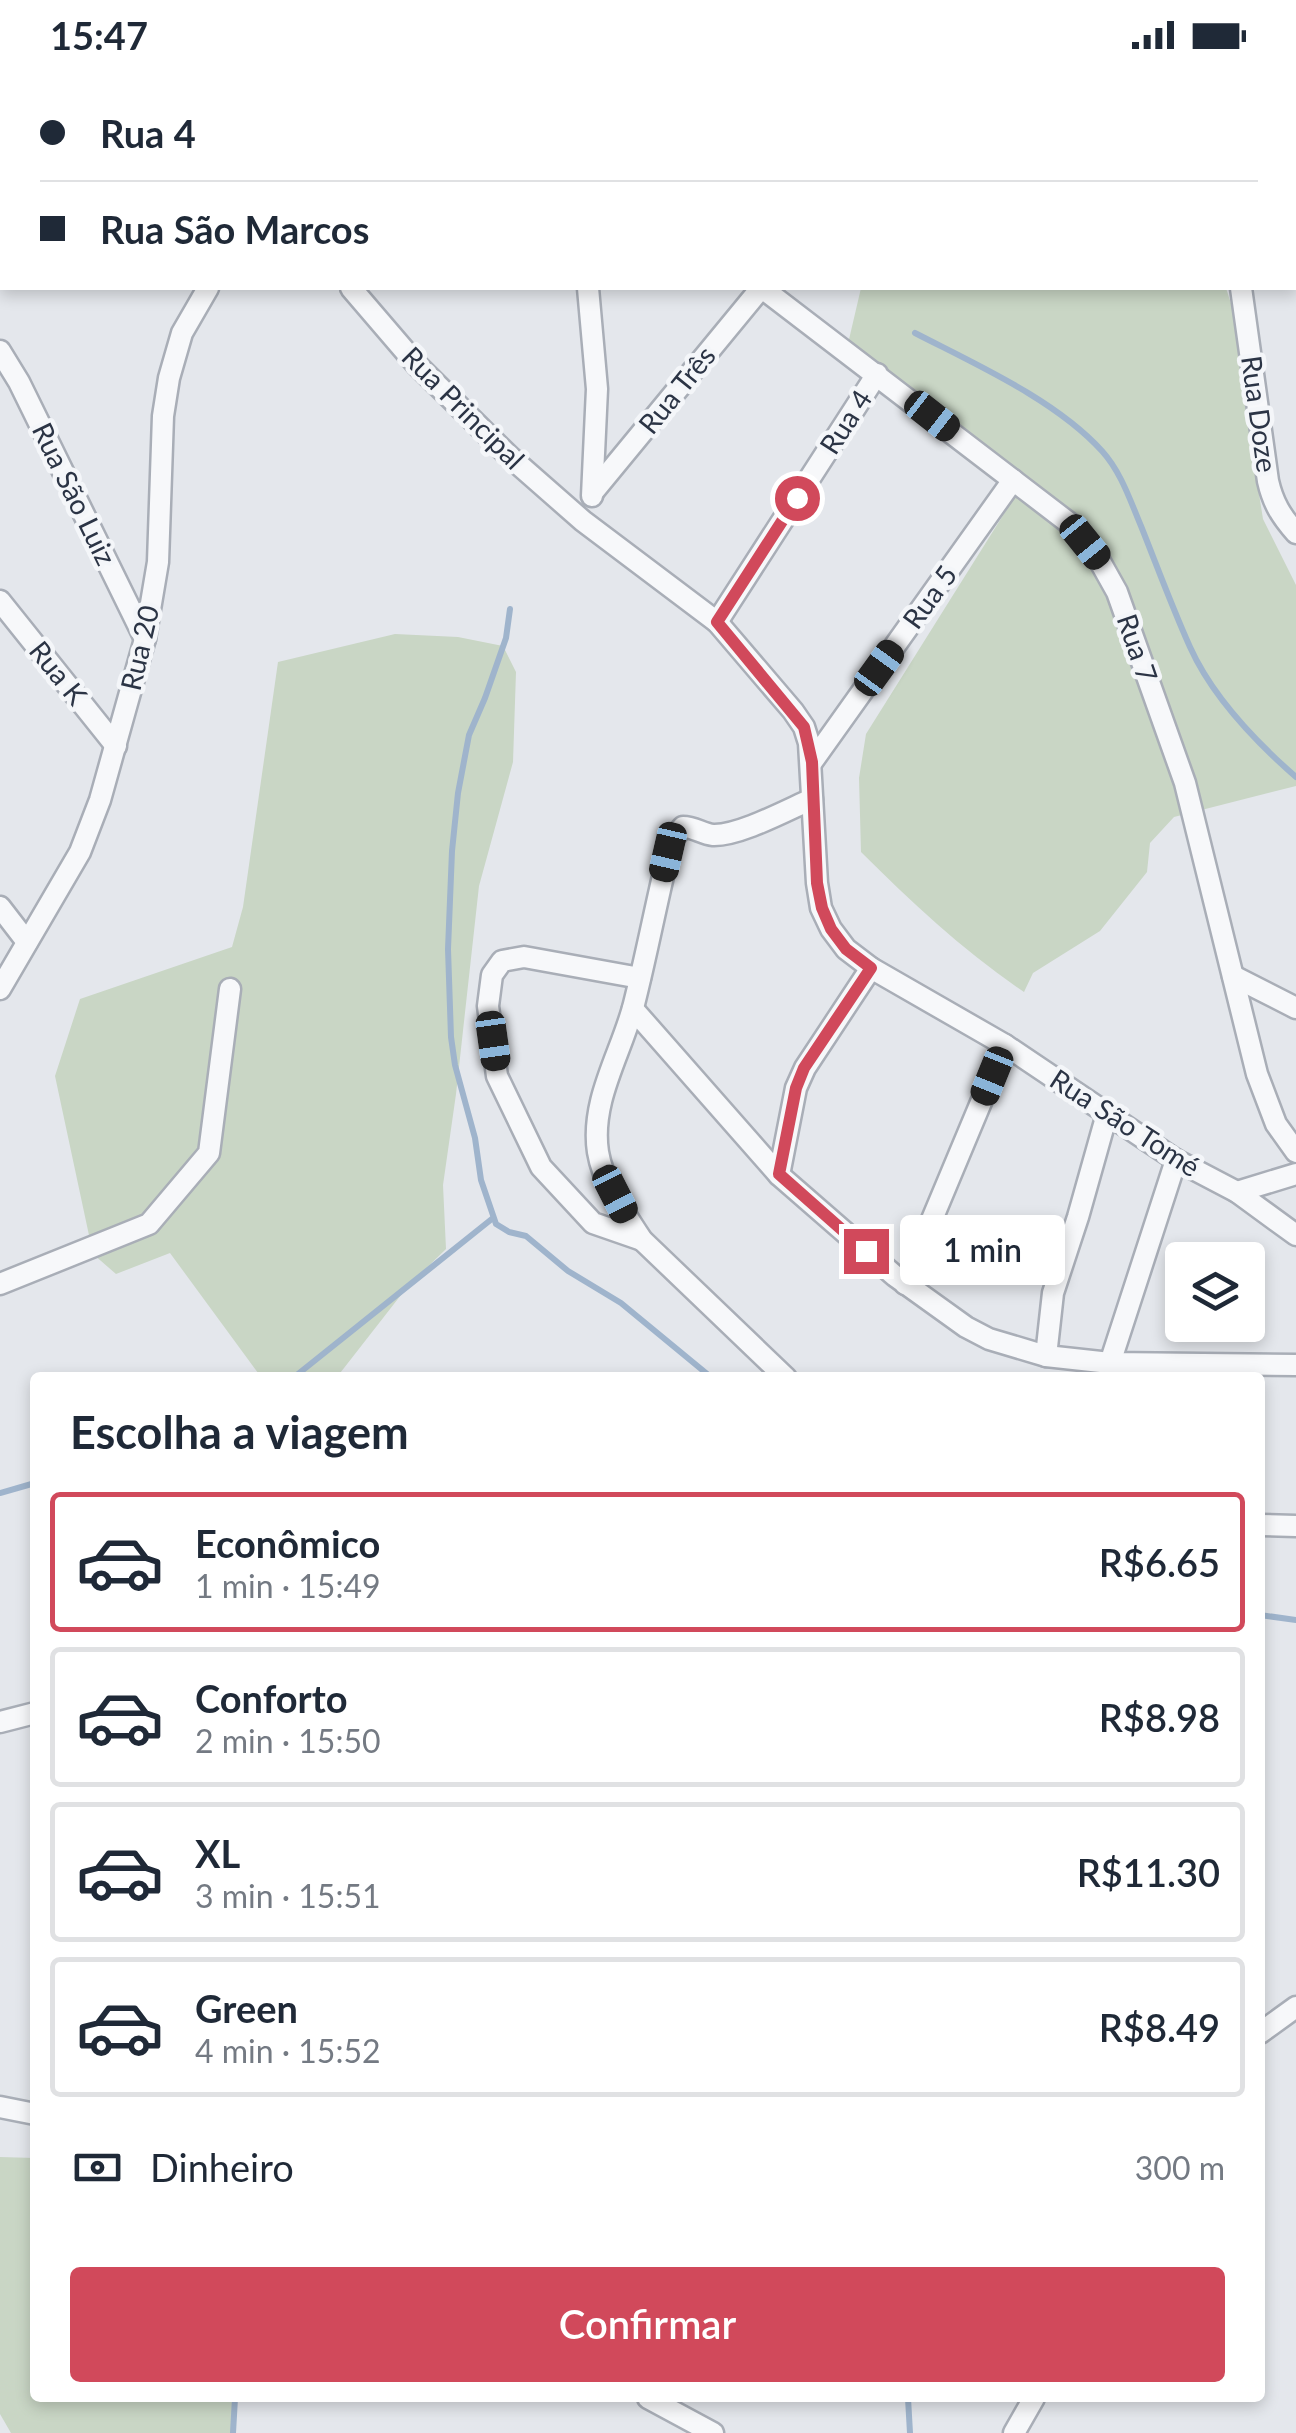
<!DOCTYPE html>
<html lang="pt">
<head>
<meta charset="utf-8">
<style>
	:root { --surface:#fff; --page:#f2f2f3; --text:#1f2937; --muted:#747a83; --line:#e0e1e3; --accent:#d1495b }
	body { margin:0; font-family:Lato,sans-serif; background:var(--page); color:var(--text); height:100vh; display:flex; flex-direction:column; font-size:38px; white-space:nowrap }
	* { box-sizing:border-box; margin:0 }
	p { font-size:32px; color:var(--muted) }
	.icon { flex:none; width:55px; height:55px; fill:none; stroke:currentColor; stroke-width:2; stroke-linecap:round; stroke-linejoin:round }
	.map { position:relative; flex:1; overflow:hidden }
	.sheet { position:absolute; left:30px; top:1302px; width:1235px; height:1030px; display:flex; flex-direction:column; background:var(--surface); border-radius:10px; box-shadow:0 5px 15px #0003 }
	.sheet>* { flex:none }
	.hud { position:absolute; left:0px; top:0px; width:1298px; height:220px; box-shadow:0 5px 15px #0003; display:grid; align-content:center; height:220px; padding:0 40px; background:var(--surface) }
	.fabs { position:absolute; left:1165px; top:1172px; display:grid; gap:20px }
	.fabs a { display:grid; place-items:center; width:100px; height:100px; border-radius:10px; background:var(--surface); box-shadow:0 5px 15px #0003; font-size:50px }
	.end { position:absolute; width:45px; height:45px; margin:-22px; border:12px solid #d1495b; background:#fff; box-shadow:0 0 0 5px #fff }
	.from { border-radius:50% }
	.bubble { position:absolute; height:70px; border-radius:10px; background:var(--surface); box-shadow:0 5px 15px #0003; font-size:32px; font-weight:600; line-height:70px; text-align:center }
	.car { position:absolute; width:30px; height:60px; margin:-30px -15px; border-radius:12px; box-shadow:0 0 8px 2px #0007; background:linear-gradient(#222 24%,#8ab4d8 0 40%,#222 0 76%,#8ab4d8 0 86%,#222 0) }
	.hud b { display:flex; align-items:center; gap:35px; height:95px; font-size:38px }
	.hud b+b { border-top:2px solid var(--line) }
	.hud i { width:25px; height:25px; background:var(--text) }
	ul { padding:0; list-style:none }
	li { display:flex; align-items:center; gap:30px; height:140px; margin:0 20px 15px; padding:0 20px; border:5px solid var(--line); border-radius:10px }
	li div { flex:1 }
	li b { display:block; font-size:38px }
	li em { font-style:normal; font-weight:600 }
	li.selected { border-color:var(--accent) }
	li>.icon { width:90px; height:90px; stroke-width:1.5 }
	h2 { padding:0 40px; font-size:45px; line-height:120px }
	.pay { display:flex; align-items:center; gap:25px; height:110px; padding:0 40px; font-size:38px }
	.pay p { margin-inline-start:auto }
	.primary-button { display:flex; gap:20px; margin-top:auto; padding:20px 40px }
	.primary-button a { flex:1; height:115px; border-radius:10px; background:var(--accent); color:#fff; font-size:40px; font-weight:600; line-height:115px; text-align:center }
	.status { display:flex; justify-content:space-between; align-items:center; height:70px; padding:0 50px; background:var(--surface); direction:ltr }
	.status svg { height:28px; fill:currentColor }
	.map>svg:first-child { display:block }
	.green { fill:#c9d6c5 }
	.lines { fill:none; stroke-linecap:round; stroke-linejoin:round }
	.stream { stroke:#9fb4cc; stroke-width:6 }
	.minor-casing { stroke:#a9aeb7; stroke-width:25 }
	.minor { stroke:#f7f8fa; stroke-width:20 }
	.route { stroke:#d1495b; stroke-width:12 }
	.labels { text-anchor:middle; stroke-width:9; stroke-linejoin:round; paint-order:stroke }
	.street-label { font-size:28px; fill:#2b3445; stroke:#f4f6f9 }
</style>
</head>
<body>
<div class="status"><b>15:47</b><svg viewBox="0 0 49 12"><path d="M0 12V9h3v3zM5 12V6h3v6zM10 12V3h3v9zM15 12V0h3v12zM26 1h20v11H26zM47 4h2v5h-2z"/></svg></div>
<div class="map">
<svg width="1296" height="2363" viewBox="0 0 1296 2363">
	<rect width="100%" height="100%" fill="#e4e7ec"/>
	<g class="green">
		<path d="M861,218H1226L1238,255L1241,310L1263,449L1296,515V716L1174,747L1150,773L1147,802L1100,861L1033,903L1024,922C965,882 912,833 861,782L859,708L866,664L1017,423L847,278Z"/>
		<path d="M395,564L458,567L503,576L516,602L513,692L479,816L456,1024L443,1115L446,1179L408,1216L337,1307H261L170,1183L116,1204L93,1184L55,1006L80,929L232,877L243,837L278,592Z"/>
		<path d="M0,2087L35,2088V2328H231L234,2344V2363H11L0,2344Z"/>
	</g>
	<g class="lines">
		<g class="stream">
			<path d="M915,263C975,294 1056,330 1102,381C1121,402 1130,430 1141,456C1157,496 1172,537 1190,577C1212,626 1256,672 1296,707"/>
			<path d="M510,539L506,568L485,628L469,665L458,723L452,781L448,879L451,967L455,995L475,1068L481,1110L496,1154L509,1162L526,1166L568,1201L621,1233L712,1308"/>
			<path d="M293,1308L493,1148"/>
			<path d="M0,1423L35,1413"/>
			<path d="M1260,1545L1296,1550"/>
			<path d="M908,2328L910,2363"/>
			<path d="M233,2363L235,2328"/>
		</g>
		<defs>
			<g id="minor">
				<path d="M549,0L550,2"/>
				<path d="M722,0V2"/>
				<path d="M882,0V2"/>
				<path d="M1047,0V2"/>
				<path d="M1209,0L1210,2"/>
				<path d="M174,2V0"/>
				<path d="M325,2L327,0"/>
				<path d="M370,2L373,0"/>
				<path d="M0,141L2,142"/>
				<path d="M0,162L2,163"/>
				<path d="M351,218L417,295L510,387L583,451L717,552L793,641L804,657L809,673L817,813L821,838L831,859L846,879L871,898L1005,975L1176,1090L1237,1122L1296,1165"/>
				<path d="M588,218L597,319L592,426"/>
				<path d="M762,218L1073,456L1098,488L1117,522L1185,713L1257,1004L1276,1054L1296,1082"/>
				<path d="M1241,218L1268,411C1273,433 1281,446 1296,463"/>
				<path d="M0,281L19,312L145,569"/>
				<path d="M593,422L761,218"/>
				<path d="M0,531L116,676"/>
				<path d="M717,552L877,304"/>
				<path d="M812,692L1013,410"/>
				<path d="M0,837L27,872"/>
				<path d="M1233,906L1296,938"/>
				<path d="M640,908L524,887L502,891L492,905L488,936L497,1006L541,1097L593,1153L642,1170"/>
				<path d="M0,919L80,782L100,730L145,569L158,492L163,346L169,308L182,263L208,218"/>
				<path d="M633,939L779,1105L895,1206L966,1257L989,1269L1046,1286L1110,1293L1296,1295"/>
				<path d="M779,1105L796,1018L805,998L871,898"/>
				<path d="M1237,1122L1296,1104"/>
				<path d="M0,1214L149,1154L209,1083L230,919"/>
				<path d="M905,1214L1005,975"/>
				<path d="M1046,1286L1053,1223L1078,1147L1107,1044"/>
				<path d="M1110,1293L1176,1090"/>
				<path d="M786,1308L642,1170C625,1144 603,1113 598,1082C590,1030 622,982 634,934C648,879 658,823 672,769L683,757C695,757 702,764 713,765C739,766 787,740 812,729"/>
				<path d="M1260,1455L1296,1456"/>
				<path d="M0,1652L35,1643"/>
				<path d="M1260,1963L1296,1937"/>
				<path d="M0,2037L35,2044"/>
				<path d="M648,2328L713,2363"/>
				<path d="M1014,2363L1034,2328"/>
			</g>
		</defs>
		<use href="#minor" class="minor-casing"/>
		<use href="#minor" class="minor"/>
	</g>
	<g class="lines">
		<path class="route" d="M797,428L717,552L804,657L812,692L817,813L822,838L831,859L846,879L871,898L804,998L796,1018L779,1104L866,1181"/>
	</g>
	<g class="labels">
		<g class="street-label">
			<text transform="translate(677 320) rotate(-51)" y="10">Rua Três</text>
			<text transform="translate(463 338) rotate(45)" y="10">Rua Principal</text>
			<text transform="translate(1259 344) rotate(82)" y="10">Rua Doze</text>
			<text transform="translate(846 352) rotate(-57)" y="10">Rua 4</text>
			<text transform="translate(74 424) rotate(64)" y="10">Rua São Luiz</text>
			<text transform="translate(930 527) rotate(-54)" y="10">Rua 5</text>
			<text transform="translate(140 578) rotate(-77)" y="10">Rua 20</text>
			<text transform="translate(1137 578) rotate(71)" y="10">Rua 7</text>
			<text transform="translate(58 603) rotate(51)" y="10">Rua K</text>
			<text transform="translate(1125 1053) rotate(33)" y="10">Rua São Tomé</text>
		</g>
	</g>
</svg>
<div class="fabs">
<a><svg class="icon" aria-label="layers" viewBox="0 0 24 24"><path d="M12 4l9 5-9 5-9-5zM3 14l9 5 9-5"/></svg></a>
</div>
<i class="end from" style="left:797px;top:428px"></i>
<i class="end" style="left:866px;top:1181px"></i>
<div class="bubble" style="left:900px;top:1145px;width:165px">1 min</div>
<i class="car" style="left:932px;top:346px;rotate:128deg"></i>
<i class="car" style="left:1085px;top:472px;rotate:141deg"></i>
<i class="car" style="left:879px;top:598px;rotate:36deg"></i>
<i class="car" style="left:668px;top:782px;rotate:193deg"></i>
<i class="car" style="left:493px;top:971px;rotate:172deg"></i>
<i class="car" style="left:992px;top:1006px;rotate:202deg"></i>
<i class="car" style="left:615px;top:1124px;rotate:153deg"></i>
<div class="hud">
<b><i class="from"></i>Rua 4</b>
<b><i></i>Rua São Marcos</b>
</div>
<section class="sheet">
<h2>Escolha a viagem</h2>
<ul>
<li class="selected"><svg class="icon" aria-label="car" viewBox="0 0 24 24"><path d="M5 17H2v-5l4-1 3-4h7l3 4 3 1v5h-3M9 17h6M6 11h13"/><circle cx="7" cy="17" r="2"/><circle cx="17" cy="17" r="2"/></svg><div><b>Econômico</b><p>1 min · 15:49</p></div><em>R$6.65</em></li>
<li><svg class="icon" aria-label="car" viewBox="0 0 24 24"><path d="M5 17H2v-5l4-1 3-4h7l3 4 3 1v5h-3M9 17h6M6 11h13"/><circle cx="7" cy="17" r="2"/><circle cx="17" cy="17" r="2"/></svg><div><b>Conforto</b><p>2 min · 15:50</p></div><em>R$8.98</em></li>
<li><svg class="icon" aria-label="car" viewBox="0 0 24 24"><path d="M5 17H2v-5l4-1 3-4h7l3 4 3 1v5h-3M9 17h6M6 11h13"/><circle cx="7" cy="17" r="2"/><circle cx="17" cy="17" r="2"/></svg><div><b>XL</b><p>3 min · 15:51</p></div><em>R$11.30</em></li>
<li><svg class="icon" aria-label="car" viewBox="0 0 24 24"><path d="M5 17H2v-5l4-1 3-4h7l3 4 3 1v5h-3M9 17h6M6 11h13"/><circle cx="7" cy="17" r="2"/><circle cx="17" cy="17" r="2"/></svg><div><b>Green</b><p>4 min · 15:52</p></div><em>R$8.49</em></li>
</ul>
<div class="pay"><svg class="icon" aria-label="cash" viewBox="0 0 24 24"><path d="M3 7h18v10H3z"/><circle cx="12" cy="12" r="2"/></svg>Dinheiro<p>300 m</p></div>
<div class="primary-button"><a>Confirmar</a></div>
</section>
</div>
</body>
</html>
